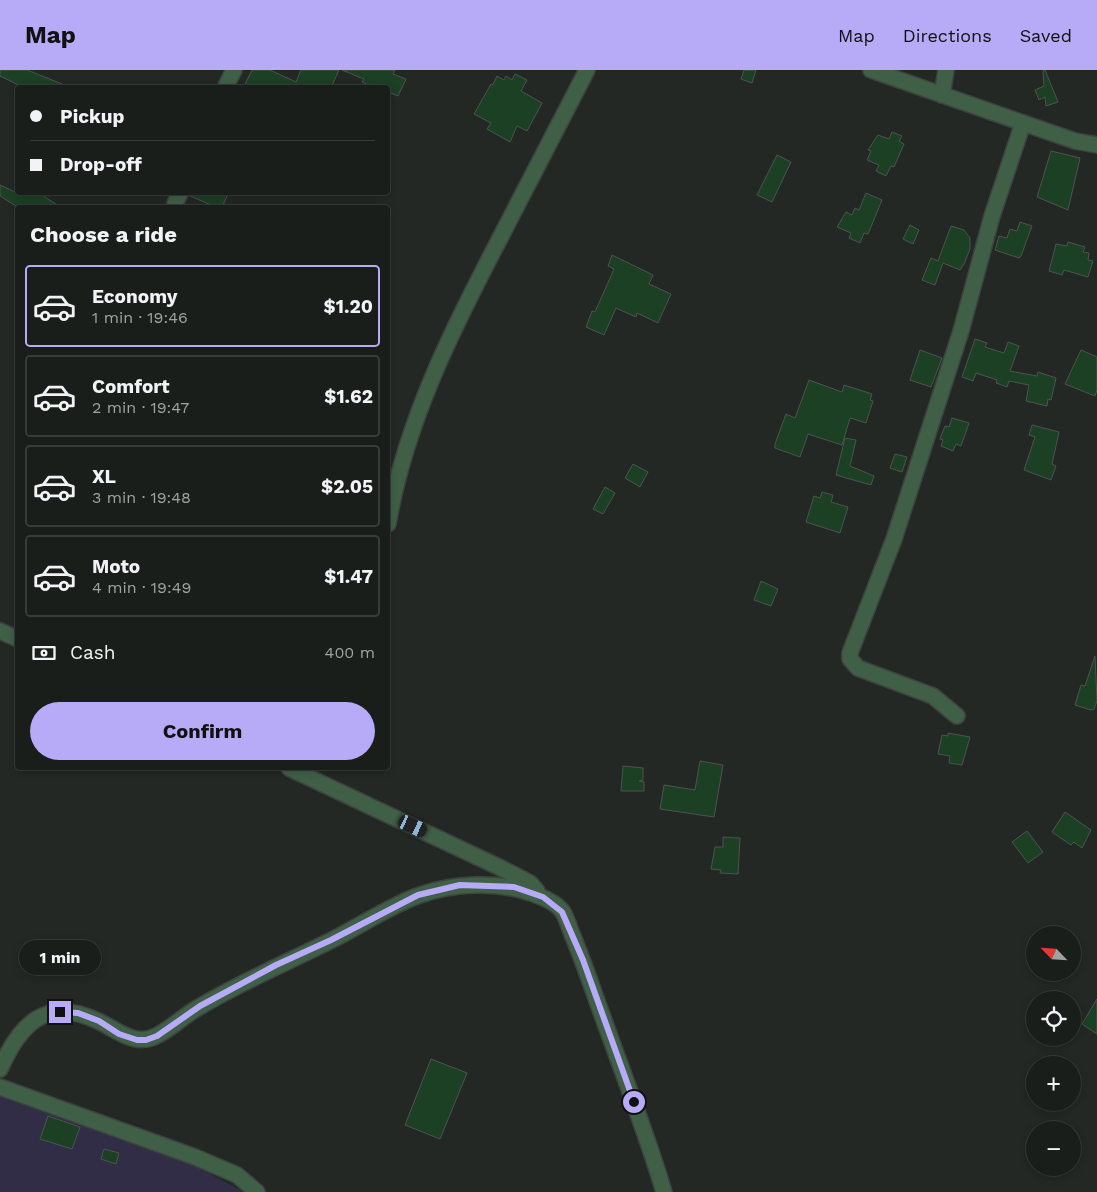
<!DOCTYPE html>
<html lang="en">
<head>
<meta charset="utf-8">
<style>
	:root { --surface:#1a1e1b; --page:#272b28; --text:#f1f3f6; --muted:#9fa2a3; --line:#383c3a; --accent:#b7abf8 }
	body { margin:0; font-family:"Work Sans",sans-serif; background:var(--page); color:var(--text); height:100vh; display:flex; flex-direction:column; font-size:19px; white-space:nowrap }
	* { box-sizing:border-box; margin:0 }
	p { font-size:16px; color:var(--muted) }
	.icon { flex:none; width:28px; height:28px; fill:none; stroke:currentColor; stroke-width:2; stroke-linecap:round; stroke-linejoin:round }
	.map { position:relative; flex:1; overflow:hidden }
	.sheet { position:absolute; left:15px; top:135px; width:375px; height:565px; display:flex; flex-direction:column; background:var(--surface); border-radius:5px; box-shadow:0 2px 8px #0003,0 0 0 1px var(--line) }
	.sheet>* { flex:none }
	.top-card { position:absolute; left:15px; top:15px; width:375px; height:110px; border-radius:5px; box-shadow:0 2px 8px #0003,0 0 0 1px var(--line); display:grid; align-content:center; height:110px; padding:0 15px; background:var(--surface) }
	.needle { width:32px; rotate:295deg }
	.buttons { position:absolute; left:1026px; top:856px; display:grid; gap:10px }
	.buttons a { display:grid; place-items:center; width:55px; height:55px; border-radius:50%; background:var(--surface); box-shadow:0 2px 8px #0003,0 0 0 1px var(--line); font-size:25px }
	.end { position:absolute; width:22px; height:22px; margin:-11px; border:6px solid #b7abf8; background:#111; box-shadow:0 0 0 2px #111 }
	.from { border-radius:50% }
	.bubble { position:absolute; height:35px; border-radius:18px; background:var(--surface); box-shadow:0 2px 8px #0003,0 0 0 1px var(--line); font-size:16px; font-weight:700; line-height:35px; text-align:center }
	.car { position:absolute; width:15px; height:30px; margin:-15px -8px; border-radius:6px; box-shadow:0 0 4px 1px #0007; background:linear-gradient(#222 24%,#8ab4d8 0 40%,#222 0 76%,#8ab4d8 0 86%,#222 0) }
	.top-card b { display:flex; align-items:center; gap:18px; height:48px; font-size:19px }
	.top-card b+b { border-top:1px solid var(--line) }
	.top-card i { width:12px; height:12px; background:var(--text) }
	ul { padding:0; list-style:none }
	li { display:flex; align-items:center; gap:15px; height:82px; margin:0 10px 8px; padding:0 5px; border:2px solid var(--line); border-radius:5px }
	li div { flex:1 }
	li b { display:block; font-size:19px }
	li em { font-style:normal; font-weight:700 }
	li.on { border-color:var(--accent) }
	li>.icon { width:45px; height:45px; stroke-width:1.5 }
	h2 { padding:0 15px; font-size:22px; line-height:60px }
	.pay { display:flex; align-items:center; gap:12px; height:55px; padding:0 15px; font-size:19px }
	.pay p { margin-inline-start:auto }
	.action { display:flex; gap:10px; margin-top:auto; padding:10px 15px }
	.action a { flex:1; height:58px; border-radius:30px; background:var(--accent); color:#111; font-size:20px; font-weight:700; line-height:58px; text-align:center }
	header { display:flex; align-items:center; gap:30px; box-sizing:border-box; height:70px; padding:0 25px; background:var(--accent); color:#111 }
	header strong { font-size:24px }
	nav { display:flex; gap:28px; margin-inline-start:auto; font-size:18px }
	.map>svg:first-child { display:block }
	.green { fill:#312d46; fill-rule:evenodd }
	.building { fill:#1b4024; stroke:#4e534f }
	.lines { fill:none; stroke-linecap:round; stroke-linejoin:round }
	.minor-casing { stroke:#3e433f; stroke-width:18 }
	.minor { stroke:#3f5f46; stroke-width:15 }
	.route { stroke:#b7abf8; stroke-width:6 }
</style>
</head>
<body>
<header>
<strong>Map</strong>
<nav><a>Map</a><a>Directions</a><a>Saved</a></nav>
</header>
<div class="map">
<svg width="1097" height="1122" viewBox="0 0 1097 1122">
	<rect width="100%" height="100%" fill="#232824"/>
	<path class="green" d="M0,1022L159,1081L199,1098L244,1122H0ZM80,1057L72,1079L41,1069ZM104,1079L119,1083L115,1094L101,1089Z"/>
	<g class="building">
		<path d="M0,0H27L72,18H25L0,6Z"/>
		<path d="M252,0H270L296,12L301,0H339L331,18H243Z"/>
		<path d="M342,0H395L393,4L406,9L398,26L388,22V18H375L362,12L364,9Z"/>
		<path d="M744,0H756L752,13L741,9Z"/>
		<path d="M1045,0L1058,32L1046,36L1045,27L1039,30L1035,20L1044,16L1043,1Z"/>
		<path d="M515,4L527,10L521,21L542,33L527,61L517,56L510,72L487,59L491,53L474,44L491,14L493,15L497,6L504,10L506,6L512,10Z"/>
		<path d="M892,62L902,66L899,71L904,74L894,97L891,96L886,106L876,101L879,95L867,90L871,81L868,80L878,65L889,69Z"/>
		<path d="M1051,81L1080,88L1068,140L1037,127Z"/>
		<path d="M777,85L791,92L772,132L757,125Z"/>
		<path d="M0,115L15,122H37L62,138H19L0,126Z"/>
		<path d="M190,122H229L223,135L220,134L218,138L190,126Z"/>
		<path d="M866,123L882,130L868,164L864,163L860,173L849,168L851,163L837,157L846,142L852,145L855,138L859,140Z"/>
		<path d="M1020,152L1032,156L1021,186L1019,188L995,180L999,166L1007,168L1010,159L1017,161Z"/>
		<path d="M910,155L919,160L913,174L903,169Z"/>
		<path d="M951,156L964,160L970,168V179L964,194L960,200L943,193L935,215L922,210L931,188L938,191Z"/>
		<path d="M1068,172L1085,177L1083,182L1089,183L1088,190L1093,191L1088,207L1064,200L1062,205L1049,201L1056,174L1067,176Z"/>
		<path d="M612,185L653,205L649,214L671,224L658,253L637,243L636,247L616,238L604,265L586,257L592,241L595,242L614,199L608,196Z"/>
		<path d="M975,269L987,273L985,277L1004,283L1008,272L1019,276L1010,301L1037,306L1038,302L1056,308L1051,330L1048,329L1047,336L1026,331L1029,315L1009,311L1007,317L996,313L997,310L976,303L973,311L962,307Z"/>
		<path d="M920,280L942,288L931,317L910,310Z"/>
		<path d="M1081,280L1097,287V320L1095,326L1065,314Z"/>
		<path d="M809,310L842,322L844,315L872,324L870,330L873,331L866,353L850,348L842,375L808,364L800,387L775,378V374L786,344L795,348Z"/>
		<path d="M952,348L969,353L961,376L956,374L953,381L941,376L943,370L940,369L945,356L949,357Z"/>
		<path d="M1032,355L1059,362L1052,394L1056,396L1051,410L1024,400L1035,367L1029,365Z"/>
		<path d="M845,368L856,370L850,396L874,406L871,415L836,405Z"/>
		<path d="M895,384L907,387L902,402L890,398Z"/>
		<path d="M633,394L648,402L640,417L625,408Z"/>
		<path d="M605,417L615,423L603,444L593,439Z"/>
		<path d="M822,422L833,425L831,432L848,437L840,463L806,452L814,426L820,428Z"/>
		<path d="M761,511L778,519L771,536L754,530Z"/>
		<path d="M1095,586L1097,631L1094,639L1091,640L1075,635L1081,615L1085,616Z"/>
		<path d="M948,663L970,667L962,695L949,693L950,686L938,684L942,665L948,666Z"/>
		<path d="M700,691L723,695L714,747L660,739L664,715L695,720Z"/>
		<path d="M623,696L643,698V710L639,711L644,712V721H621Z"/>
		<path d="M1065,742L1091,760L1082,778L1074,772L1071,775L1052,762Z"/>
		<path d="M1027,761L1043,782L1028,793L1012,772Z"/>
		<path d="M723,767L740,768L738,804L720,803L721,800L711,799L715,777H723Z"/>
		<path d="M1097,929V964L1082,954Z"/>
		<path d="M431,989L467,1003L440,1069L405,1055Z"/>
		<path d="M48,1046L80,1057L72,1079L40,1069Z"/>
		<path d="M104,1079L119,1083L116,1094L101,1089Z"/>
	</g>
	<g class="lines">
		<defs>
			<g id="minor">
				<path d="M871,0L1075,71L1097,75"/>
				<path d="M225,18L234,0"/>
				<path d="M942,25L946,0"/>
				<path d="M175,133L181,122"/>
				<path d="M388,454C405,354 451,262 498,172C528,115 557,57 587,0"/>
				<path d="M0,561L18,569"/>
				<path d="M957,646L933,626L858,598L850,589V583L894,469L961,261L992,146L1023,53"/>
				<path d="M289,698L501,798L530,813L537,821"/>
				<path d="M0,999C20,954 46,926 98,951C118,960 135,978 158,965C173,957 186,944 201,936C243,911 288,892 332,870C358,857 393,834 420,825C454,813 497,811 531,823C542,827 556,832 563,842C567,849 569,857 572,864C584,893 594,923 605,953C625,1009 647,1065 664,1122"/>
				<path d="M0,1017L195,1087L237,1105L257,1122"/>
			</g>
		</defs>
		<use href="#minor" class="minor-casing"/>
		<use href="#minor" class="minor"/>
	</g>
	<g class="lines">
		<path class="route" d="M60,942L78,943L99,951L119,964L137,970H146L157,966L200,936L276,895L331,870L418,825L460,815L514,817L543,827L562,842L583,890L634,1032"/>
	</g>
</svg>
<div class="buttons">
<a><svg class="needle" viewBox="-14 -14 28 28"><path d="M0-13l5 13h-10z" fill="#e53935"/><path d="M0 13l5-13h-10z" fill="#9fa2a3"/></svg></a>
<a><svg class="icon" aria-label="locate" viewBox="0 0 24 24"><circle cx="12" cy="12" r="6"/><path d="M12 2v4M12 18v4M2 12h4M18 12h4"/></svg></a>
<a>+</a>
<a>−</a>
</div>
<i class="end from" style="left:634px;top:1032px"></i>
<i class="end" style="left:60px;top:942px"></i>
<div class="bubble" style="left:19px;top:870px;width:82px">1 min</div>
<i class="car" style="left:413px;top:756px;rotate:115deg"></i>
<div class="top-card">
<b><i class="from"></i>Pickup</b>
<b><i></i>Drop-off</b>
</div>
<section class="sheet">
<h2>Choose a ride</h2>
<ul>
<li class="on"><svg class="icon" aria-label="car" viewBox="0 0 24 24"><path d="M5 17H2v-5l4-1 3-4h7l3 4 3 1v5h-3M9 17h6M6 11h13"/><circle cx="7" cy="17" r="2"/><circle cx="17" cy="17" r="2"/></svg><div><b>Economy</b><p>1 min · 19:46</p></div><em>$1.20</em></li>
<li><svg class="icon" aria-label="car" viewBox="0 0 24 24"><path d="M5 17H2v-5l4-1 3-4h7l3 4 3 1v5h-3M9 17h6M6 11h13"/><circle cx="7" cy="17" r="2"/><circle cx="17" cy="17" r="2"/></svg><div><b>Comfort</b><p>2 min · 19:47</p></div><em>$1.62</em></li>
<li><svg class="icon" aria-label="car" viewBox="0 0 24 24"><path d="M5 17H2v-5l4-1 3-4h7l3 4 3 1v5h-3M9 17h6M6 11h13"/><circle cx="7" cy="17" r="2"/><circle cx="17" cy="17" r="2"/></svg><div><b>XL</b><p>3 min · 19:48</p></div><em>$2.05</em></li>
<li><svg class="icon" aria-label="car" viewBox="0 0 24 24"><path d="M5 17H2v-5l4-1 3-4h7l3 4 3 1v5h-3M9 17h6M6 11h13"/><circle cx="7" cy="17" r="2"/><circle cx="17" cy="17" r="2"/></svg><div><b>Moto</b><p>4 min · 19:49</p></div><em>$1.47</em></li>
</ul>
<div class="pay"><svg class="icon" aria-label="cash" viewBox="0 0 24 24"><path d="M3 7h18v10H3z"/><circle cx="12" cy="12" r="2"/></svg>Cash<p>400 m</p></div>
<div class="action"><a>Confirm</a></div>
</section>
</div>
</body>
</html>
